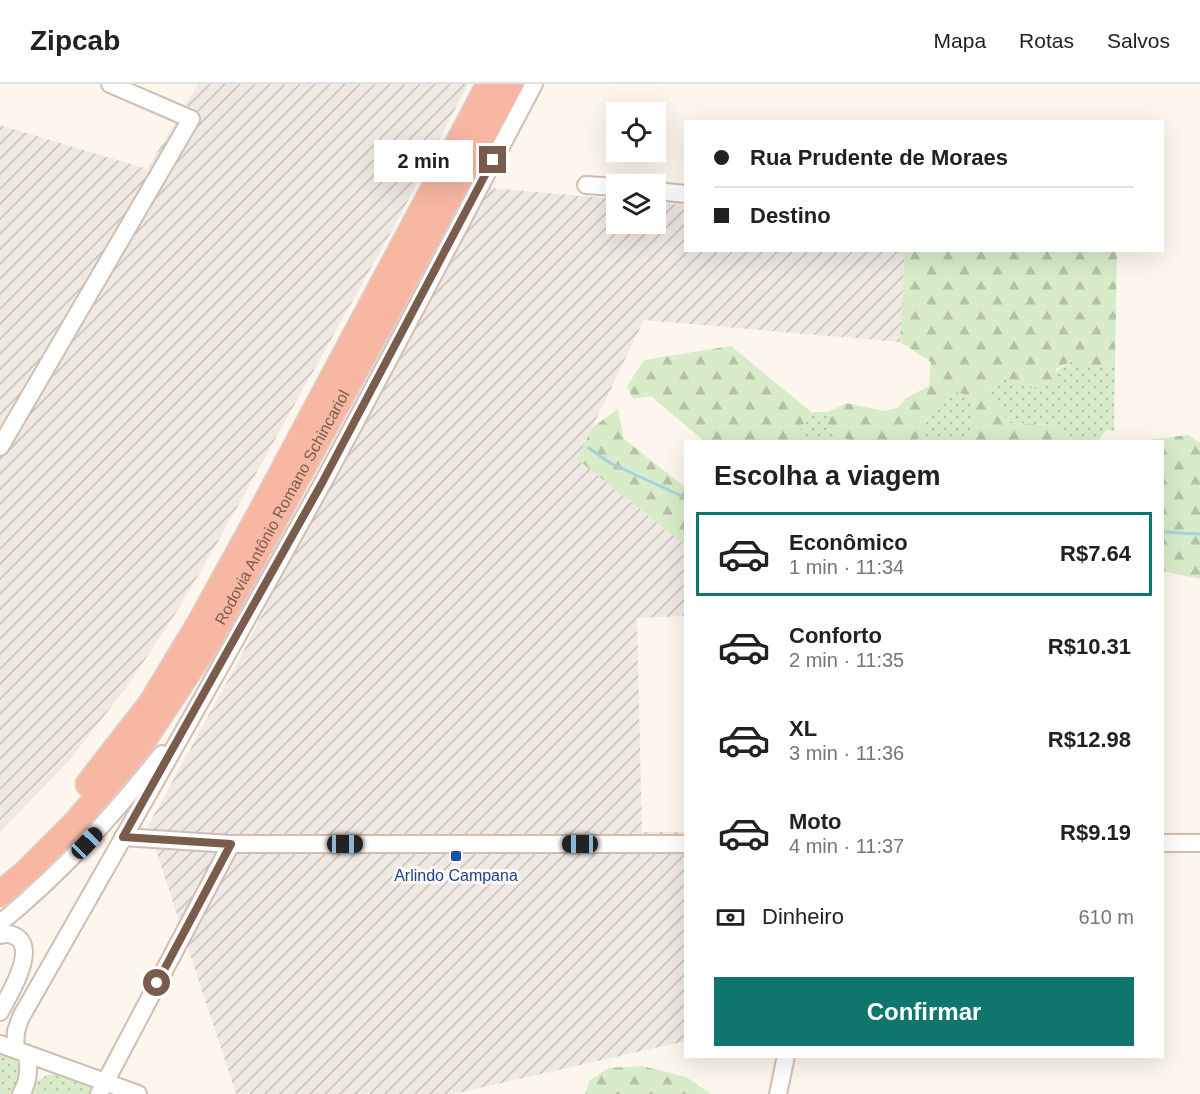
<!DOCTYPE html>
<html lang="pt">
<head>
<meta charset="utf-8">
<style>
	:root { --surface:#fff; --page:#f2f2f2; --text:#202124; --muted:#757577; --line:#e0e0e0; --accent:#0f766e }
	body { margin:0; font-family:Arial,sans-serif; background:var(--page); color:var(--text); height:100vh; display:flex; flex-direction:column; font-size:22px; white-space:nowrap }
	* { box-sizing:border-box; margin:0 }
	p { font-size:20px; color:var(--muted) }
	.icon { flex:none; width:33px; height:33px; fill:none; stroke:currentColor; stroke-width:2; stroke-linecap:round; stroke-linejoin:round }
	.map { position:relative; flex:1; overflow:hidden }
	.panel { position:absolute; left:684px; top:356px; width:480px; height:618px; display:flex; flex-direction:column; background:var(--surface); border-radius:0px; box-shadow:0 6px 24px #0002 }
	.panel>* { flex:none }
	.top-card { position:absolute; left:684px; top:36px; width:480px; height:132px; border-radius:0px; box-shadow:0 6px 24px #0002; display:grid; align-content:center; height:132px; padding:0 30px; background:var(--surface) }
	.buttons { position:absolute; left:606px; top:18px; display:grid; gap:12px }
	.buttons a { display:grid; place-items:center; width:60px; height:60px; border-radius:0px; background:var(--surface); box-shadow:0 6px 24px #0002; font-size:30px }
	.end { position:absolute; width:27px; height:27px; margin:-14px; border:8px solid #7a5c4d; background:#fff; box-shadow:0 0 0 3px #fff }
	.from { border-radius:50% }
	.bubble { position:absolute; height:42px; border-radius:0px; background:var(--surface); box-shadow:0 6px 24px #0002; font-size:20px; font-weight:700; line-height:42px; text-align:center }
	.car { position:absolute; width:18px; height:36px; margin:-18px -9px; border-radius:8px; box-shadow:0 0 4px 2px #0007; background:linear-gradient(#222 24%,#8ab4d8 0 40%,#222 0 76%,#8ab4d8 0 86%,#222 0) }
	.top-card b { display:flex; align-items:center; gap:21px; height:57px; font-size:22px }
	.top-card b+b { border-top:2px solid var(--line) }
	.top-card i { width:15px; height:15px; background:var(--text) }
	ul { padding:0; list-style:none }
	li { display:flex; align-items:center; gap:18px; height:84px; margin:0 12px 9px; padding:0 18px; border:3px solid transparent; border-radius:0px }
	li div { flex:1 }
	li b { display:block; font-size:22px }
	li em { font-style:normal; font-weight:700 }
	li.active { border-color:var(--accent) }
	li>.icon { width:54px; height:54px; stroke-width:1.5 }
	h2 { padding:0 30px; font-size:27px; line-height:72px }
	.pay { display:flex; align-items:center; gap:15px; height:66px; padding:0 30px; font-size:22px }
	.pay p { margin-inline-start:auto }
	.primary-button { display:flex; gap:12px; margin-top:auto; padding:12px 30px }
	.primary-button a { flex:1; height:69px; border-radius:0px; background:var(--accent); color:#fff; font-size:24px; font-weight:700; line-height:69px; text-align:center }
	header { display:flex; align-items:center; gap:36px; box-sizing:border-box; height:84px; padding:0 30px; background:var(--surface); border-bottom:2px solid var(--line) }
	header strong { font-size:28px }
	nav { display:flex; gap:33px; margin-inline-start:auto; font-size:21px }
	.map>svg:first-child { display:block }
	.industrial { fill:url(#industrial-furrows) }
	.grass { fill:url(#grass-dots) }
	.forest { fill:url(#forest-firs) }
	.lines { fill:none; stroke-linecap:round; stroke-linejoin:round }
	.stream { stroke:#a5d3da; stroke-width:3 }
	.minor-casing { stroke:#d1beb0; stroke-width:20 }
	.highway-casing { stroke:#dad1cd; stroke-width:27 }
	.minor { stroke:#fff; stroke-width:16 }
	.highway { stroke:#f7b7a3; stroke-width:24 }
	.route { stroke:#7a5c4d; stroke-width:8 }
	.transit-dot { fill:#1a4fb4; stroke:#fffaf3; stroke-width:2 }
	.labels { text-anchor:middle; stroke-width:6; stroke-linejoin:round; paint-order:stroke }
	.street-label { font-size:16px; fill:#7a5c4d; stroke:#fffaf3 }
	.transit-label { font-size:16px; fill:#164399; stroke:#fffaf3 }
</style>
</head>
<body>
<header>
<strong>Zipcab</strong>
<nav><a>Mapa</a><a>Rotas</a><a>Salvos</a></nav>
</header>
<div class="map">
<svg width="1200" height="1010" viewBox="0 0 1200 1010">
	<defs>
		<pattern id="industrial-furrows" width="10" height="10" patternUnits="userSpaceOnUse" patternTransform="scale(1.5)"><rect width="10" height="10" fill="#efe9e4"/><path d="M-1 1l2-2M0 10L10 0M9 11l2-2" fill="none" stroke="#c7c0bb"/></pattern>
		<pattern id="grass-dots" width="8" height="8" patternUnits="userSpaceOnUse" patternTransform="scale(1.5)"><rect width="8" height="8" fill="#d8ecc9"/><path d="M2 2h.1M6 6h.1" fill="none" stroke="#b4c2a5" stroke-width="1.8" stroke-linecap="round"/></pattern>
		<pattern id="forest-firs" width="22" height="20" patternUnits="userSpaceOnUse" patternTransform="scale(1.5)"><rect width="22" height="20" fill="#d8ecc9"/><path d="M5 1l3.5 6h-7zM16 11l3.5 6h-7z" fill="#b4c2a5"/></pattern>
	</defs>
	<rect width="100%" height="100%" fill="#fdf6ec"/>
	<g class="industrial">
		<path d="M198,0H468L400,132L217,459L179,524L126,604L67,679L0,748V41L147,85Z"/>
		<path d="M490,104L616,115V140H656V119L685,121L686,166L905,167L900,258L644,236L577,375L685,461V532L637,534L642,748H685V957L453,1010H236L148,742L240,574L306,444Z"/>
	</g>
	<g class="grass">
		<path d="M1072,277L1095,283L1115,282L1114,347L1106,346L1098,357H1074L1053,341L1009,339L989,306L1008,294L1030,304Z"/>
		<path d="M958,308L975,316L970,350L966,357H915L921,352L932,324Z"/>
		<path d="M811,328H828V346L851,357H794Z"/>
		<path d="M0,963L17,971L24,982L16,1010H0Z"/>
		<path d="M47,991C62,990 81,995 94,1005L95,1010H32L36,998Z"/>
	</g>
	<g class="forest">
		<path d="M905,167H1117L1115,282L1095,283L1072,277L1056,285L1054,300L1030,304L1008,294L989,306L1009,339L1053,341L1074,357H966L970,350L975,316L958,308L932,324L921,352L915,357H851L828,346V328L846,319L884,327L897,324L906,314L929,302L931,278L900,258Z"/>
		<path d="M731,262L811,328L794,357H704L651,312L633,315L627,302L644,276Z"/>
		<path d="M618,325L624,355L685,403V461L577,375L592,344Z"/>
		<path d="M1189,351L1200,359V495L1163,487L1162,357H1151L1152,355Z"/>
		<path d="M642,982L686,993L711,1010H585L590,996L609,984Z"/>
	</g>
	<g class="lines">
		<g class="stream">
			<path d="M589,364L610,379L686,414"/>
			<path d="M1162,448L1200,450"/>
		</g>
		<defs>
			<g id="minor">
				<path d="M586,101L616,103"/>
				<path d="M656,107L686,110"/>
				<path d="M0,363L191,35L110,0"/>
				<path d="M123,753L231,760H686"/>
				<path d="M1162,759H1200"/>
				<path d="M0,839C62,789 113,731 162,670"/>
				<path d="M0,851C6,849 13,850 18,854C36,868 8,913 0,928"/>
				<path d="M0,960L138,1010"/>
				<path d="M15,965L16,947L21,933C122,756 223,580 321,402C393,269 463,134 534,0"/>
				<path d="M21,1010C29,997 29,985 27,970"/>
				<path d="M99,1010L231,760"/>
				<path d="M778,1010L786,972"/>
			</g>
			<g id="highway">
				<path d="M88,700L151,619L200,538L260,429L489,0"/>
				<path id="s1" d="M0,810L25,789L77,737L140,662L208,559L511,0"/>
			</g>
		</defs>
		<use href="#minor" class="minor-casing"/>
		<use href="#highway" class="highway-casing"/>
		<use href="#minor" class="minor"/>
		<use href="#highway" class="highway"/>
	</g>
	<g class="lines">
		<path class="route" d="M157,899L231,760L123,753L322,399L493,76"/>
	</g>
	<rect class="transit-dot" x="450" y="766" width="12" height="12" rx="3"/>
	<g class="labels">
		<g class="street-label">
			<text dy="6" stroke="none"><textPath href="#s1" startOffset="482">Rodovia Antônio Romano Schincariol</textPath></text>
		</g>
		<g class="transit-label">
			<text x="456" y="797">Arlindo Campana</text>
		</g>
	</g>
</svg>
<div class="buttons">
<a><svg class="icon" aria-label="locate" viewBox="0 0 24 24"><circle cx="12" cy="12" r="6"/><path d="M12 2v4M12 18v4M2 12h4M18 12h4"/></svg></a>
<a><svg class="icon" aria-label="layers" viewBox="0 0 24 24"><path d="M12 4l9 5-9 5-9-5zM3 14l9 5 9-5"/></svg></a>
</div>
<i class="end from" style="left:157px;top:899px"></i>
<i class="end" style="left:493px;top:76px"></i>
<div class="bubble" style="left:374px;top:56px;width:99px">2 min</div>
<i class="car" style="left:87px;top:759px;rotate:44deg"></i>
<i class="car" style="left:345px;top:760px;rotate:90deg"></i>
<i class="car" style="left:580px;top:760px;rotate:270deg"></i>
<div class="top-card">
<b><i class="from"></i>Rua Prudente de Moraes</b>
<b><i></i>Destino</b>
</div>
<section class="panel">
<h2>Escolha a viagem</h2>
<ul>
<li class="active"><svg class="icon" aria-label="car" viewBox="0 0 24 24"><path d="M5 17H2v-5l4-1 3-4h7l3 4 3 1v5h-3M9 17h6M6 11h13"/><circle cx="7" cy="17" r="2"/><circle cx="17" cy="17" r="2"/></svg><div><b>Econômico</b><p>1 min · 11:34</p></div><em>R$7.64</em></li>
<li><svg class="icon" aria-label="car" viewBox="0 0 24 24"><path d="M5 17H2v-5l4-1 3-4h7l3 4 3 1v5h-3M9 17h6M6 11h13"/><circle cx="7" cy="17" r="2"/><circle cx="17" cy="17" r="2"/></svg><div><b>Conforto</b><p>2 min · 11:35</p></div><em>R$10.31</em></li>
<li><svg class="icon" aria-label="car" viewBox="0 0 24 24"><path d="M5 17H2v-5l4-1 3-4h7l3 4 3 1v5h-3M9 17h6M6 11h13"/><circle cx="7" cy="17" r="2"/><circle cx="17" cy="17" r="2"/></svg><div><b>XL</b><p>3 min · 11:36</p></div><em>R$12.98</em></li>
<li><svg class="icon" aria-label="car" viewBox="0 0 24 24"><path d="M5 17H2v-5l4-1 3-4h7l3 4 3 1v5h-3M9 17h6M6 11h13"/><circle cx="7" cy="17" r="2"/><circle cx="17" cy="17" r="2"/></svg><div><b>Moto</b><p>4 min · 11:37</p></div><em>R$9.19</em></li>
</ul>
<div class="pay"><svg class="icon" aria-label="cash" viewBox="0 0 24 24"><path d="M3 7h18v10H3z"/><circle cx="12" cy="12" r="2"/></svg>Dinheiro<p>610 m</p></div>
<div class="primary-button"><a>Confirmar</a></div>
</section>
</div>
</body>
</html>
